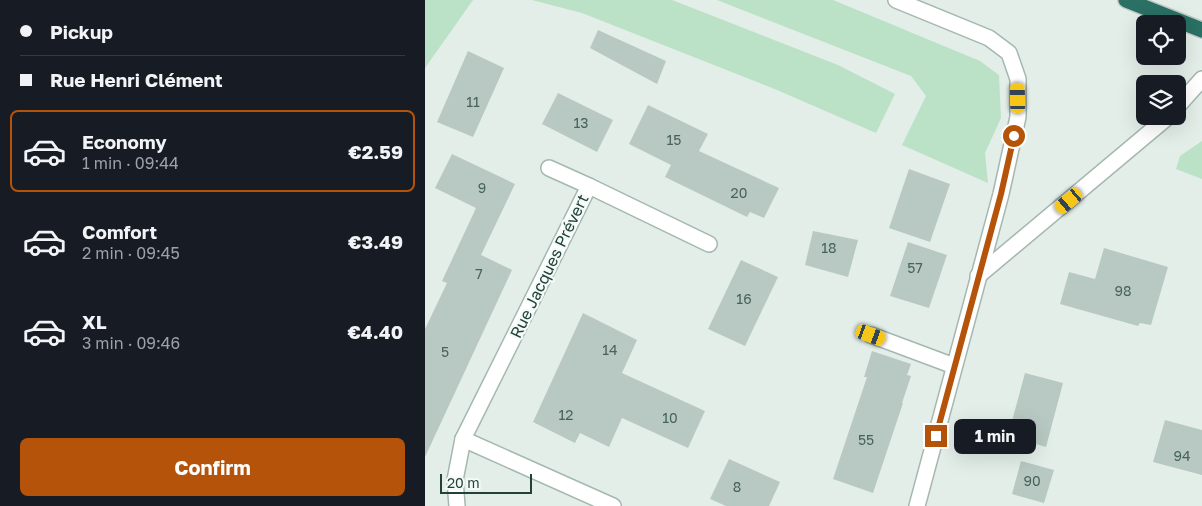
<!DOCTYPE html>
<html lang="en">
<head>
<meta charset="utf-8">
<style>
	:root { --surface:#171b24; --page:#242831; --text:#f1f3f6; --muted:#9ea1a6; --line:#363941; --accent:#b45309 }
	body { margin:0; font-family:"Golos Text",sans-serif; background:var(--page); color:var(--text); height:100vh; display:flex; flex-direction:column; font-size:19px; white-space:nowrap }
	* { box-sizing:border-box; margin:0 }
	p { font-size:16px; color:var(--muted) }
	.icon { flex:none; width:28px; height:28px; fill:none; stroke:currentColor; stroke-width:2; stroke-linecap:round; stroke-linejoin:round }
	.map { position:relative; flex:1; overflow:hidden }
	.sheet { display:flex; flex-direction:column; background:var(--surface); width:425px }
	.sheet>* { flex:none }
	.hud { display:grid; align-content:center; height:110px; padding:0 20px; background:var(--surface) }
	.controls { position:absolute; left:711px; top:15px; display:grid; gap:10px }
	.controls a { display:grid; place-items:center; width:50px; height:50px; border-radius:8px; background:var(--surface); box-shadow:0 5px 20px #0002; font-size:25px }
	.scale { position:absolute; left:15px; bottom:12px; width:92px; box-sizing:border-box; padding-left:5px; border:2px solid #214139; border-top:0; font-size:14px; line-height:18px; white-space:nowrap; color:#214139; -webkit-text-stroke:4px #f4faf7; paint-order:stroke }
	.end { position:absolute; width:22px; height:22px; margin:-11px; border:6px solid #b45309; background:#fff; box-shadow:0 0 0 2px #fff }
	.from { border-radius:50% }
	.bubble { position:absolute; height:35px; border-radius:8px; background:var(--surface); box-shadow:0 5px 20px #0002; font-size:16px; font-weight:700; line-height:35px; text-align:center }
	.car { position:absolute; width:15px; height:30px; margin:-15px -8px; border-radius:6px; box-shadow:0 0 4px 1px #0007; background:linear-gradient(#f5c518 24%,#345 0 40%,#f5c518 0 76%,#345 0 86%,#f5c518 0) }
	.hud b { display:flex; align-items:center; gap:18px; height:48px; font-size:19px }
	.hud b+b { border-top:1px solid var(--line) }
	.hud i { width:12px; height:12px; background:var(--text) }
	ul { padding:0; list-style:none }
	li { display:flex; align-items:center; gap:15px; height:82px; margin:0 10px 8px; padding:0 10px; border:2px solid transparent; border-radius:8px }
	li div { flex:1 }
	li b { display:block; font-size:19px }
	li em { font-style:normal; font-weight:700 }
	li.on { border-color:var(--accent) }
	li>.icon { width:45px; height:45px; stroke-width:1.5 }
	.button { display:flex; gap:10px; margin-top:auto; padding:10px 20px }
	.button a { flex:1; height:58px; border-radius:8px; background:var(--accent); color:#fff; font-size:20px; font-weight:700; line-height:58px; text-align:center }
	main { display:flex; flex:1; min-height:0 }
	.map>svg:first-child { display:block }
	.green { fill:#bbe1c6 }
	.building { fill:#b8c9c3 }
	.lines { fill:none; stroke-linecap:round; stroke-linejoin:round }
	.minor-casing { stroke:#a5b7b1; stroke-width:18 }
	.highway-casing { stroke:#c1cac8; stroke-width:18 }
	.minor { stroke:#fff; stroke-width:15 }
	.highway { stroke:#2a7064; stroke-width:15 }
	.route { stroke:#b45309; stroke-width:6 }
	.labels { text-anchor:middle; stroke-width:4.5; stroke-linejoin:round; paint-order:stroke }
	.number-label { font-size:14px; fill:#47635c }
	.street-label { font-size:16px; fill:#214139; stroke:#f4faf7 }
</style>
</head>
<body>
<main>
<section class="sheet">
<div class="hud">
<b><i class="from"></i>Pickup</b>
<b><i></i>Rue Henri Clément</b>
</div>
<ul>
<li class="on"><svg class="icon" aria-label="car" viewBox="0 0 24 24"><path d="M5 17H2v-5l4-1 3-4h7l3 4 3 1v5h-3M9 17h6M6 11h13"/><circle cx="7" cy="17" r="2"/><circle cx="17" cy="17" r="2"/></svg><div><b>Economy</b><p>1 min · 09:44</p></div><em>€2.59</em></li>
<li><svg class="icon" aria-label="car" viewBox="0 0 24 24"><path d="M5 17H2v-5l4-1 3-4h7l3 4 3 1v5h-3M9 17h6M6 11h13"/><circle cx="7" cy="17" r="2"/><circle cx="17" cy="17" r="2"/></svg><div><b>Comfort</b><p>2 min · 09:45</p></div><em>€3.49</em></li>
<li><svg class="icon" aria-label="car" viewBox="0 0 24 24"><path d="M5 17H2v-5l4-1 3-4h7l3 4 3 1v5h-3M9 17h6M6 11h13"/><circle cx="7" cy="17" r="2"/><circle cx="17" cy="17" r="2"/></svg><div><b>XL</b><p>3 min · 09:46</p></div><em>€4.40</em></li>
</ul>
<div class="button"><a>Confirm</a></div>
</section>
<div class="map">
<svg width="777" height="506" viewBox="0 0 777 506">
	<rect width="100%" height="100%" fill="#e3eee9"/>
	<g class="green">
		<path d="M0,0H48L0,68Z"/>
		<path d="M107,0H247L413,65L470,94L451,133L352,90L157,13Z"/>
		<path d="M292,0H408L555,61L574,75L576,118L560,153L563,183L477,145L501,96L486,76Z"/>
		<path d="M777,141V179L751,169L755,156Z"/>
	</g>
	<g class="building">
		<path d="M173,30L241,61L232,84L165,48Z"/>
		<path d="M43,51L79,68L48,137L12,122Z"/>
		<path d="M133,93L188,120L172,152L117,124Z"/>
		<path d="M223,105L283,134L274,151L354,188L339,218L325,212L322,217L240,177L246,165L204,144Z"/>
		<path d="M27,154L90,184L56,255L87,270L0,457V329L22,283L17,281L51,208L10,188Z"/>
		<path d="M484,169L525,184L505,242L464,228Z"/>
		<path d="M388,231L433,240L423,277L380,265Z"/>
		<path d="M483,242L522,255L504,308L465,296Z"/>
		<path d="M679,248L743,267L726,325L715,323L713,326L635,304L644,272L670,279Z"/>
		<path d="M316,260L353,277L320,346L283,329Z"/>
		<path d="M158,313L212,340L197,373L280,411L263,448L197,418L184,447L155,433L150,443L108,422Z"/>
		<path d="M447,351L486,364L482,375L486,376L477,403H478L448,493L408,479L442,377H439Z"/>
		<path d="M600,373L638,383L621,447L583,436Z"/>
		<path d="M740,420L777,430V475L728,462Z"/>
		<path d="M304,459L355,482L344,506H301L285,499Z"/>
		<path d="M596,461L629,470L619,503L587,494Z"/>
	</g>
	<g class="lines">
		<defs>
			<g id="minor">
				<path d="M471,0L564,38L584,53L593,79V117L576,194L492,506"/>
				<path d="M752,107L777,79"/>
				<path d="M124,168L164,186"/>
				<path d="M553,276L744,116"/>
				<path d="M446,335L529,366"/>
				<path d="M38,439L188,506"/>
				<path d="M32,506L30,480L38,439L164,186L284,244"/>
			</g>
			<path id="highway" d="M701,0L777,30"/>
		</defs>
		<use href="#minor" class="minor-casing"/>
		<use href="#highway" class="highway-casing"/>
		<use href="#minor" class="minor"/>
		<use href="#highway" class="highway"/>
	</g>
	<g class="lines">
		<path class="route" d="M511,436L576,194L589,136"/>
	</g>
	<g class="labels">
		<g class="number-label">
			<text x="48" y="107">11</text>
			<text x="156" y="128">13</text>
			<text x="249" y="145">15</text>
			<text x="57" y="193">9</text>
			<text x="314" y="198">20</text>
			<text x="404" y="253">18</text>
			<text x="490" y="273">57</text>
			<text x="54" y="279">7</text>
			<text x="698" y="296">98</text>
			<text x="319" y="304">16</text>
			<text x="185" y="355">14</text>
			<text x="20" y="357">5</text>
			<text x="141" y="420">12</text>
			<text x="245" y="423">10</text>
			<text x="441" y="445">55</text>
			<text x="757" y="461">94</text>
			<text x="607" y="486">90</text>
			<text x="312" y="492">8</text>
		</g>
		<g class="street-label">
			<text transform="translate(124 266) rotate(-64)" y="6">Rue Jacques Prévert</text>
		</g>
	</g>
</svg>
<div class="controls">
<a><svg class="icon" aria-label="locate" viewBox="0 0 24 24"><circle cx="12" cy="12" r="6"/><path d="M12 2v4M12 18v4M2 12h4M18 12h4"/></svg></a>
<a><svg class="icon" aria-label="layers" viewBox="0 0 24 24"><path d="M12 4l9 5-9 5-9-5zM3 14l9 5 9-5"/></svg></a>
</div>
<div class="scale">20 m</div>
<i class="end from" style="left:589px;top:136px"></i>
<i class="end" style="left:511px;top:436px"></i>
<div class="bubble" style="left:529px;top:419px;width:82px">1 min</div>
<i class="car" style="left:593px;top:98px;rotate:359deg"></i>
<i class="car" style="left:644px;top:201px;rotate:230deg"></i>
<i class="car" style="left:446px;top:335px;rotate:110deg"></i>
</div>
</main>
</body>
</html>
